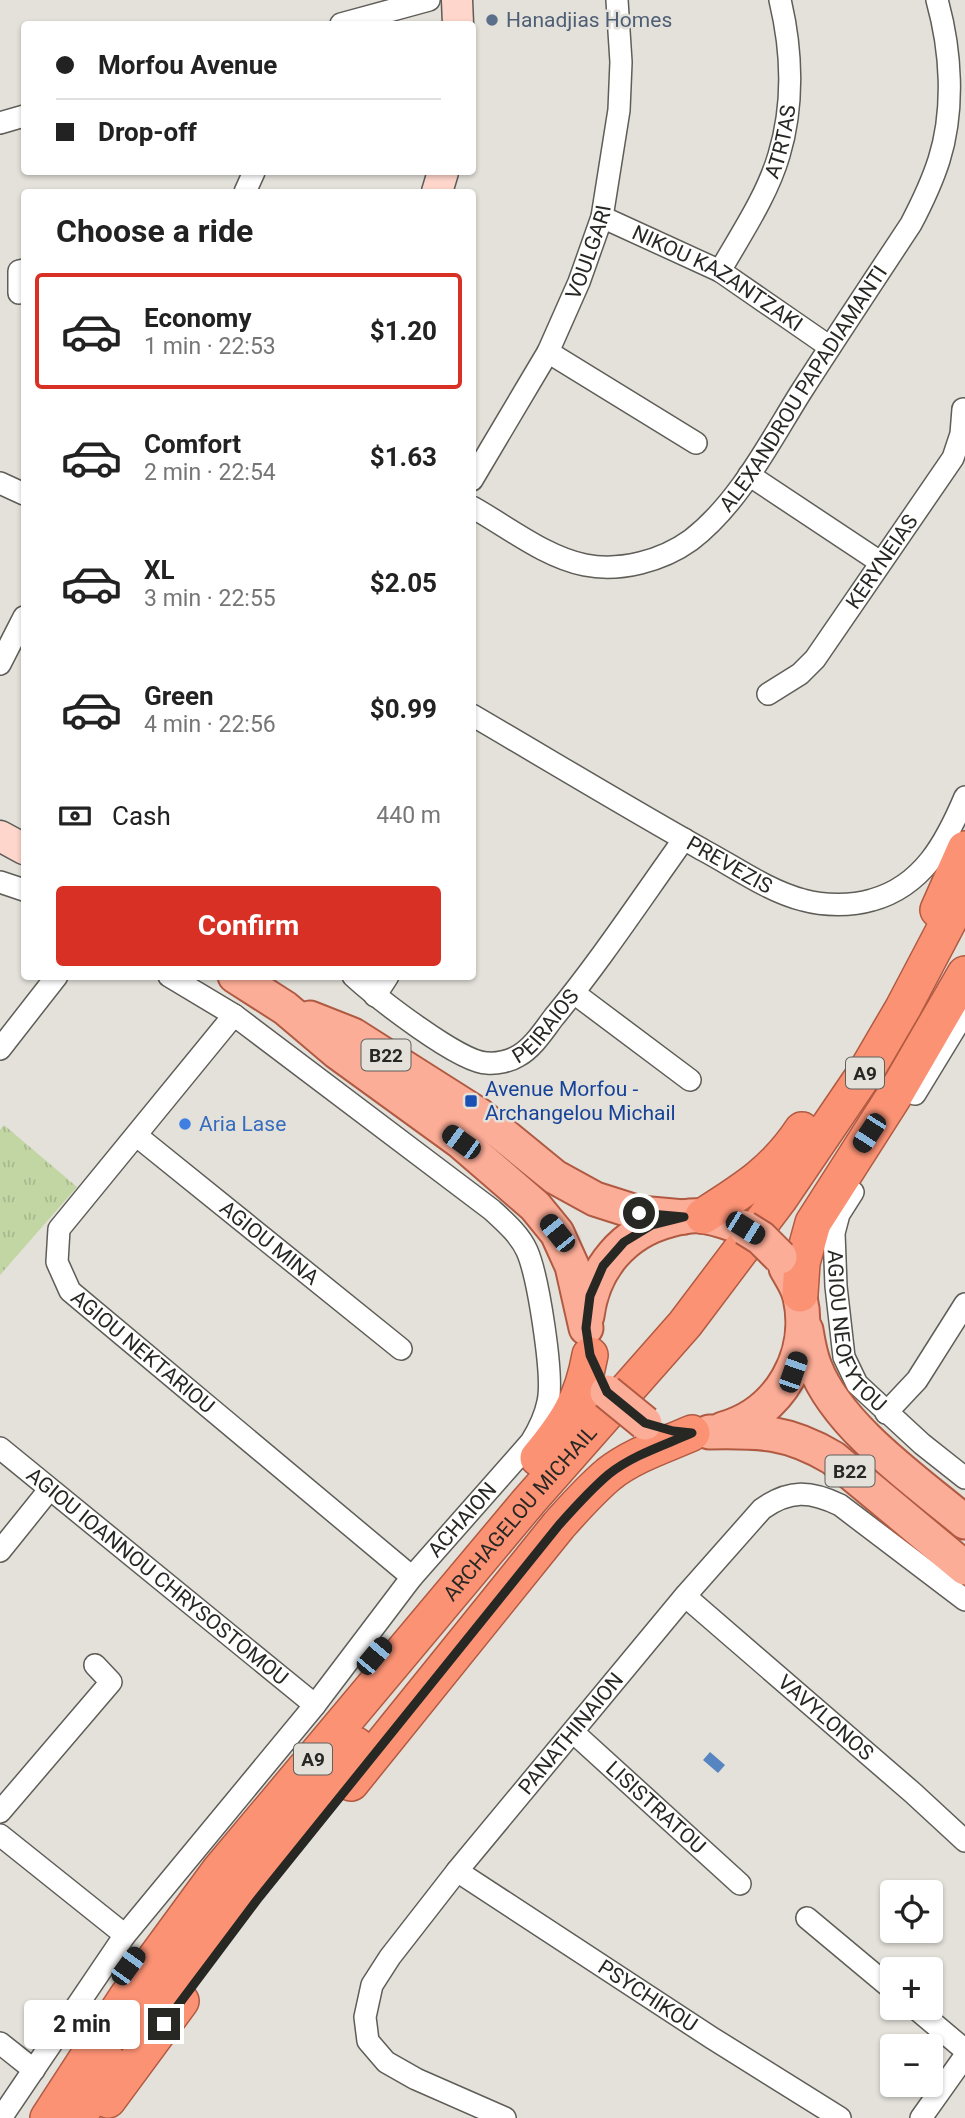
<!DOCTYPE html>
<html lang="en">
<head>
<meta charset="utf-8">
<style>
	:root { --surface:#fff; --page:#f6f6f6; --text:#222; --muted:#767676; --line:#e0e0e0; --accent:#d93025 }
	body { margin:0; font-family:Roboto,sans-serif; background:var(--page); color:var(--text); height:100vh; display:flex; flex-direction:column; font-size:26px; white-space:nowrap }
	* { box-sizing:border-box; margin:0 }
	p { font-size:23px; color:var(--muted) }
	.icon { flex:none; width:38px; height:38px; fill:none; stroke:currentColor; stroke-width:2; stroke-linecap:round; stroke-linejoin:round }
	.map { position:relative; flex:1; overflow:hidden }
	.sheet { position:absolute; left:21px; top:189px; width:455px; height:791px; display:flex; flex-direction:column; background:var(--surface); border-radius:7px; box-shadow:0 2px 5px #0004 }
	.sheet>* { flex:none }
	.hud { position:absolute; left:21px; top:21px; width:455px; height:154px; border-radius:7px; box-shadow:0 2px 5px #0004; display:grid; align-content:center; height:154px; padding:0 35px; background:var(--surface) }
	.controls { position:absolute; left:880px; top:1880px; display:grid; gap:14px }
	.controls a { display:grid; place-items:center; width:63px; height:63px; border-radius:7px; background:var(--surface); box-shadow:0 2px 5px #0004; font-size:35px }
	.end { position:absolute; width:32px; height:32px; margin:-16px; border:9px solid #272724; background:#fff; box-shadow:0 0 0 4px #fff }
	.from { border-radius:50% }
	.bubble { position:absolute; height:49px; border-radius:7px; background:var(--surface); box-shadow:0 2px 5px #0004; font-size:23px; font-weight:700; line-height:49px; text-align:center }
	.car { position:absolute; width:21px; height:42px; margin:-21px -10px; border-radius:9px; box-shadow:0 0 5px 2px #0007; background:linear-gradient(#222 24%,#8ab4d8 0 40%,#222 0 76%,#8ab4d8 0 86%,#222 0) }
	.hud b { display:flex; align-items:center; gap:24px; height:66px; font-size:26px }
	.hud b+b { border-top:2px solid var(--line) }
	.hud i { width:18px; height:18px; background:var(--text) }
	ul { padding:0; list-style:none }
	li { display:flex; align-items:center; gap:21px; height:116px; margin:0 14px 10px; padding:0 21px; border:4px solid transparent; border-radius:7px }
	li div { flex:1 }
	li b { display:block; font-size:26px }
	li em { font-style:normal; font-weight:700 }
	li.current { border-color:var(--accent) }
	li>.icon { width:63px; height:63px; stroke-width:1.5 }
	h2 { padding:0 35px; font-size:32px; line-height:84px }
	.pay { display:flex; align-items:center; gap:18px; height:77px; padding:0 35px; font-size:26px }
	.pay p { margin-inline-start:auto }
	.primary-button { display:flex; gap:14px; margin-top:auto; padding:14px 35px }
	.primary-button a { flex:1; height:80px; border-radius:7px; background:var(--accent); color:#fff; font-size:28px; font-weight:700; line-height:80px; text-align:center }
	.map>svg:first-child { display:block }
	.park { fill:url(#park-tufts) }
	.water { fill:#5785c1 }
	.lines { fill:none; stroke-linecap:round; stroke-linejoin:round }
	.minor-casing { stroke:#5e5d57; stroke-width:24 }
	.secondary-casing { stroke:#5e5d57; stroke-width:33 }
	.primary-casing { stroke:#b05a42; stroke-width:37 }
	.trunk-casing { stroke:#b05a42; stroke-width:38 }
	.minor { stroke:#fff; stroke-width:21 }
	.secondary { stroke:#fed6cb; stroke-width:30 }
	.primary { stroke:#fcad97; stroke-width:33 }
	.trunk { stroke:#fb9274; stroke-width:35 }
	.primary-bridge-casing { stroke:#b05a42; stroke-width:37; stroke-linecap:butt }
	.primary-bridge { stroke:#fcad97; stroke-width:33 }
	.route { stroke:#272724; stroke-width:9 }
	.service-dot { fill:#5c6f8a; stroke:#e3e1da; stroke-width:2.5 }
	.transit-dot { fill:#1a4fb4; stroke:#e3e1da; stroke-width:2.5 }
	.shop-dot { fill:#3f7fe0; stroke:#e3e1da; stroke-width:2.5 }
	.labels { text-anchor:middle; stroke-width:5; stroke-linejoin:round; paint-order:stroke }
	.shield { fill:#e3e1da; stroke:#5f5f5b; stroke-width:2 }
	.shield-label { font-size:19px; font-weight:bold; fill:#272724 }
	.service-label { font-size:21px; fill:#4e5e75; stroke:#e3e1da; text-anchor:start }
	.street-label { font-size:21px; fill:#272724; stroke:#e3e1da }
	.transit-label { font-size:21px; fill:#164399; stroke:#e3e1da; text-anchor:start }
	.shop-label { font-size:21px; fill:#366cbe; stroke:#e3e1da; text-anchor:start }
</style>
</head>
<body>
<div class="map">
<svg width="965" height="2118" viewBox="0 0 965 2118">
	<defs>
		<pattern id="park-tufts" width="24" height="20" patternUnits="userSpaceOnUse" patternTransform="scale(1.75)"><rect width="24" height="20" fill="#c2d6a4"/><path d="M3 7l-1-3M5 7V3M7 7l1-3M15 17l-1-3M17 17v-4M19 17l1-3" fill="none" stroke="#a7b88d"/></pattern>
	</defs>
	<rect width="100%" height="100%" fill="#e3e1da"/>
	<path class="park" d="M4,1125L77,1187L0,1275V1130Z"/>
	<path class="water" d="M710,1752L725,1765L718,1773L703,1760Z"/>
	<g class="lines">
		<defs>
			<g id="minor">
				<path d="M341,24L429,0"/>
				<path d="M0,123L24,116"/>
				<path d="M245,192L254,172"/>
				<path id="s1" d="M602,217L720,271L830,347"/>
				<path id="s2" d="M720,271C741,234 767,196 779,155C794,105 792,50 780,0"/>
				<path d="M19,293V271L24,270"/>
				<path d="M548,352L696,443"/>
				<path d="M749,475L880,562"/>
				<path id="s3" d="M472,480L548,352L579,282L602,217L619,110L621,62L617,0"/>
				<path d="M0,483L24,494"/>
				<path id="s4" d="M472,507C508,527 545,557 585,565C620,572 662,561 691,540C739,503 769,443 801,392C837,336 874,280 911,224C922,203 932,182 939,160C955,109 951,50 937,0"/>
				<path d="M0,664L24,617"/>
				<path id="s5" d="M768,694L800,674L815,659L953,458L961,434L963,409"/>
				<path id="s6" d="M472,715C549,760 625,806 703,850C735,867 768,891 803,900C824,906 852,906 872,900C923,886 946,842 965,797"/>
				<path d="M0,882L24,890"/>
				<path id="s7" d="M353,976C376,997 460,1063 487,1063C497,1064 510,1061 518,1056C533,1048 544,1030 554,1017C601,960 641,899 684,839"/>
				<path d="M574,993L690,1080"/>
				<path d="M375,996L388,976"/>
				<path id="s8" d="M234,1015L59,1229L57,1262L70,1291L412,1577"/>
				<path d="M0,1049L57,976"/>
				<path d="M915,1094L965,1012"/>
				<path id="s9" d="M137,1136L401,1349"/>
				<path id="s10" d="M853,1192L839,1214L834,1233L836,1286L844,1357L857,1384L922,1444L965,1478"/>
				<path d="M886,1413L917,1380L965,1304"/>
				<path id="s11" d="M0,1448L315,1705"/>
				<path d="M0,1551L49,1490"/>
				<path id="s12" d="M685,1596L913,1793L965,1841"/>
				<path id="s13" d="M573,1732L740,1884"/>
				<path d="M0,1812L111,1682L95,1665"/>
				<path d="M0,1835L125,1935"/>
				<path id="s14" d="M457,1871L712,2038L840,2118"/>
				<path d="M807,1918L892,1989"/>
				<path d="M914,2007L965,2050"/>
				<path d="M0,2043L34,2070"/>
				<path id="s15" d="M1,2118L125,1935L315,1705L412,1577L531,1442C539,1429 545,1417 548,1402C554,1376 538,1276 527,1251C520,1235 505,1222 492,1210L234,1015L169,976"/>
				<path id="s16" d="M505,2118L416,2079L386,2062L368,2041L365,2017L372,1985L390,1957L457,1871L685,1596L762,1509C790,1489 811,1491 840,1505L965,1600"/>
				<path d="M921,2118L965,2056"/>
			</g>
			<g id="secondary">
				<path d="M457,0L458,24"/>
				<path d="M437,192L443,172"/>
				<path d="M0,836L24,849"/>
			</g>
			<g id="primary">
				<path d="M235,976L285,1008L337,1052L461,1142L535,1206L557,1233L572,1266L586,1328"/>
				<path d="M310,1018L353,1035L479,1115L555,1177L595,1199L639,1213L684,1217"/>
				<path d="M587,1316C593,1269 623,1232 670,1220C680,1217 692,1215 702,1216C716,1218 731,1224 745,1228"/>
				<path d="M806,1330C808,1342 810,1355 815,1367C838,1427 916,1481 965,1522"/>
				<path d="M723,1429C780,1413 813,1354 800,1297C798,1287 791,1277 786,1268"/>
				<path d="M709,1432C760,1431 788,1431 833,1458L965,1568"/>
			</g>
			<g id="trunk">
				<path d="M938,910L965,849"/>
				<path d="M703,1216C744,1190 774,1172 802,1130"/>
				<path d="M800,1294L802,1263L813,1223L896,1093L965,974"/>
				<path d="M538,1458C567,1423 582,1400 590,1355"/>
				<path d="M351,1783L559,1525C575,1507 591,1489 609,1474C633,1455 665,1445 692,1433"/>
				<path d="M141,2017L240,1888L356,1745"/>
				<path d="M108,2100L181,2001"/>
				<path id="s17" d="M48,2118L126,1998L219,1871L529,1501L685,1324L780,1198L865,1073L903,1008L965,890"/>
				<path d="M78,2118L111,2064"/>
			</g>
		</defs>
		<use href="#minor" class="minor-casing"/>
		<use href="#secondary" class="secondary-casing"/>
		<use href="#primary" class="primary-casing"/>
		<use href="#trunk" class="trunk-casing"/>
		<use href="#minor" class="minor"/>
		<use href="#secondary" class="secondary"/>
		<use href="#primary" class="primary"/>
		<use href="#trunk" class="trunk"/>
		<defs>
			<g id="primary-bridge">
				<path d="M745,1228L761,1238L780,1257"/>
				<path d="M607,1392L645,1423"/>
			</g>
		</defs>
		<use href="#primary-bridge" class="primary-bridge-casing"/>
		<use href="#primary-bridge" class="primary-bridge"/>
	</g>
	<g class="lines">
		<path class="route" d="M164,2024L257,1900L559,1525C575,1507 591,1489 609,1474C633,1455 665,1445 692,1433L673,1431L645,1423L607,1392L590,1355L586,1328L590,1296L603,1266L624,1242L652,1225L684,1217L639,1213"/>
	</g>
	<circle class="service-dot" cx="492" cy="20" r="7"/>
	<rect class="transit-dot" x="464" y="1094" width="14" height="14" rx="3.5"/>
	<circle class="shop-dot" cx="185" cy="1124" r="7"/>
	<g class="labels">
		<g class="shield">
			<rect x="361.5" y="1039.5" width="49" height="31" rx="5"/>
			<rect x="846" y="1057.5" width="38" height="31" rx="5"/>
			<rect x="825.5" y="1455.5" width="49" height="31" rx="5"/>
			<rect x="294" y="1743.5" width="38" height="31" rx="5"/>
		</g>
		<g class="shield-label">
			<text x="386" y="1062">B22</text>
			<text x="865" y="1080">A9</text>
			<text x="850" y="1478">B22</text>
			<text x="313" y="1766">A9</text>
		</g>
		<g class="service-label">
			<text x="506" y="27">Hanadjias Homes</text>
		</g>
		<g class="street-label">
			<text dy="7" stroke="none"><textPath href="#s2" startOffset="144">ATRTAS</textPath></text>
			<text dy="7" stroke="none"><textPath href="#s3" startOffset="257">VOULGARI</textPath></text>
			<text dy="7" stroke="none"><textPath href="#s1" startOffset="131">NIKOU KAZANTZAKI</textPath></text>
			<text dy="7" stroke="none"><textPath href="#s4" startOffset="429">ALEXANDROU PAPADIAMANTI</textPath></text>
			<text dy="7" stroke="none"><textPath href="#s5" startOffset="177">KERYNEIAS</textPath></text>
			<text dy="7" stroke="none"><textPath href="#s6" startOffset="298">PREVEZIS</textPath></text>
			<text dy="7" stroke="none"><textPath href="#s7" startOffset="234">PEIRAIOS</textPath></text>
			<text dy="7" stroke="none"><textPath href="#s9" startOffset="170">AGIOU MINA</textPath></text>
			<text dy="7" stroke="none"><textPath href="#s10" startOffset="149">AGIOU NEOFYTOU</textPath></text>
			<text dy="7" stroke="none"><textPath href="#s8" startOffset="436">AGIOU NEKTARIOU</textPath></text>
			<text dy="7" stroke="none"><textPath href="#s17" startOffset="768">ARCHAGELOU MICHAIL</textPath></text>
			<text dy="7" stroke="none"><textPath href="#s15" startOffset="756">ACHAION</textPath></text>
			<text dy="7" stroke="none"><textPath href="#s11" startOffset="203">AGIOU IOANNOU CHRYSOSTOMOU</textPath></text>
			<text dy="7" stroke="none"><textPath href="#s12" startOffset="186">VAVYLONOS</textPath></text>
			<text dy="7" stroke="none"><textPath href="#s16" startOffset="537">PANATHINAION</textPath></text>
			<text dy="7" stroke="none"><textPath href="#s13" startOffset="112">LISISTRATOU</textPath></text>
			<text dy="7" stroke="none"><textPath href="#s14" startOffset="228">PSYCHIKOU</textPath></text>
		</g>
		<g class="transit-label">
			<text x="485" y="1096">Avenue Morfou -<tspan x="485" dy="24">Archangelou Michail</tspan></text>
		</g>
		<g class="shop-label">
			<text x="199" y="1131">Aria Lase</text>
		</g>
	</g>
</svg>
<div class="controls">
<a><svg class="icon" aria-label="locate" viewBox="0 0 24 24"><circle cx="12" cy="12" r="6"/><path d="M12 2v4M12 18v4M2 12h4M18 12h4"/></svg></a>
<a>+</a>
<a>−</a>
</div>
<i class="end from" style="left:639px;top:1213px"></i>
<i class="end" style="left:164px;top:2024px"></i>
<div class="bubble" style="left:24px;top:2000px;width:116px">2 min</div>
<i class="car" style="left:869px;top:1133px;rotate:213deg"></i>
<i class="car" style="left:461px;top:1142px;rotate:306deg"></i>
<i class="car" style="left:745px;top:1228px;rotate:122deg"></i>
<i class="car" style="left:557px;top:1233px;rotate:321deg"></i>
<i class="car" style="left:793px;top:1372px;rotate:19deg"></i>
<i class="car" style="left:374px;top:1656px;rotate:40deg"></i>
<i class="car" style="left:128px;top:1966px;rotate:36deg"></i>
<div class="hud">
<b><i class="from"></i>Morfou Avenue</b>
<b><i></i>Drop-off</b>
</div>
<section class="sheet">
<h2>Choose a ride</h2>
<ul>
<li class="current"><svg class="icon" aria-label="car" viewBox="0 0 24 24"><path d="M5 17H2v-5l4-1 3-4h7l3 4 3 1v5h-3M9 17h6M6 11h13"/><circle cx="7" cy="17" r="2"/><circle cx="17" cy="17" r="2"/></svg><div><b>Economy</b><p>1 min · 22:53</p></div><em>$1.20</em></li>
<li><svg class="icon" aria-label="car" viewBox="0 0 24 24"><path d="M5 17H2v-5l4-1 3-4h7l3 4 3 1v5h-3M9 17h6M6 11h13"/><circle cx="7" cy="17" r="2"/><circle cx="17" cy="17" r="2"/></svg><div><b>Comfort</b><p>2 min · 22:54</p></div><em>$1.63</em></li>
<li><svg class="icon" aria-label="car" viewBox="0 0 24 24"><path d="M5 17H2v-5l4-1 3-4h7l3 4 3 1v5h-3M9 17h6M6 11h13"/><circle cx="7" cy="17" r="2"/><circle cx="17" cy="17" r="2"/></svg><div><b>XL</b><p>3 min · 22:55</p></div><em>$2.05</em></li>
<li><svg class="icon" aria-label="car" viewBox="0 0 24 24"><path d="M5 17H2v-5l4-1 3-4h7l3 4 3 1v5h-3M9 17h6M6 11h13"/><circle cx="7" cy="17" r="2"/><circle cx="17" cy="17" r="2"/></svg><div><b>Green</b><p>4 min · 22:56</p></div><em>$0.99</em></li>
</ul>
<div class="pay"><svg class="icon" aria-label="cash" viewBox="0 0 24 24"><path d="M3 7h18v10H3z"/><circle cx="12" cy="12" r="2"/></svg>Cash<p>440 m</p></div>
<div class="primary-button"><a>Confirm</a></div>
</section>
</div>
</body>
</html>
